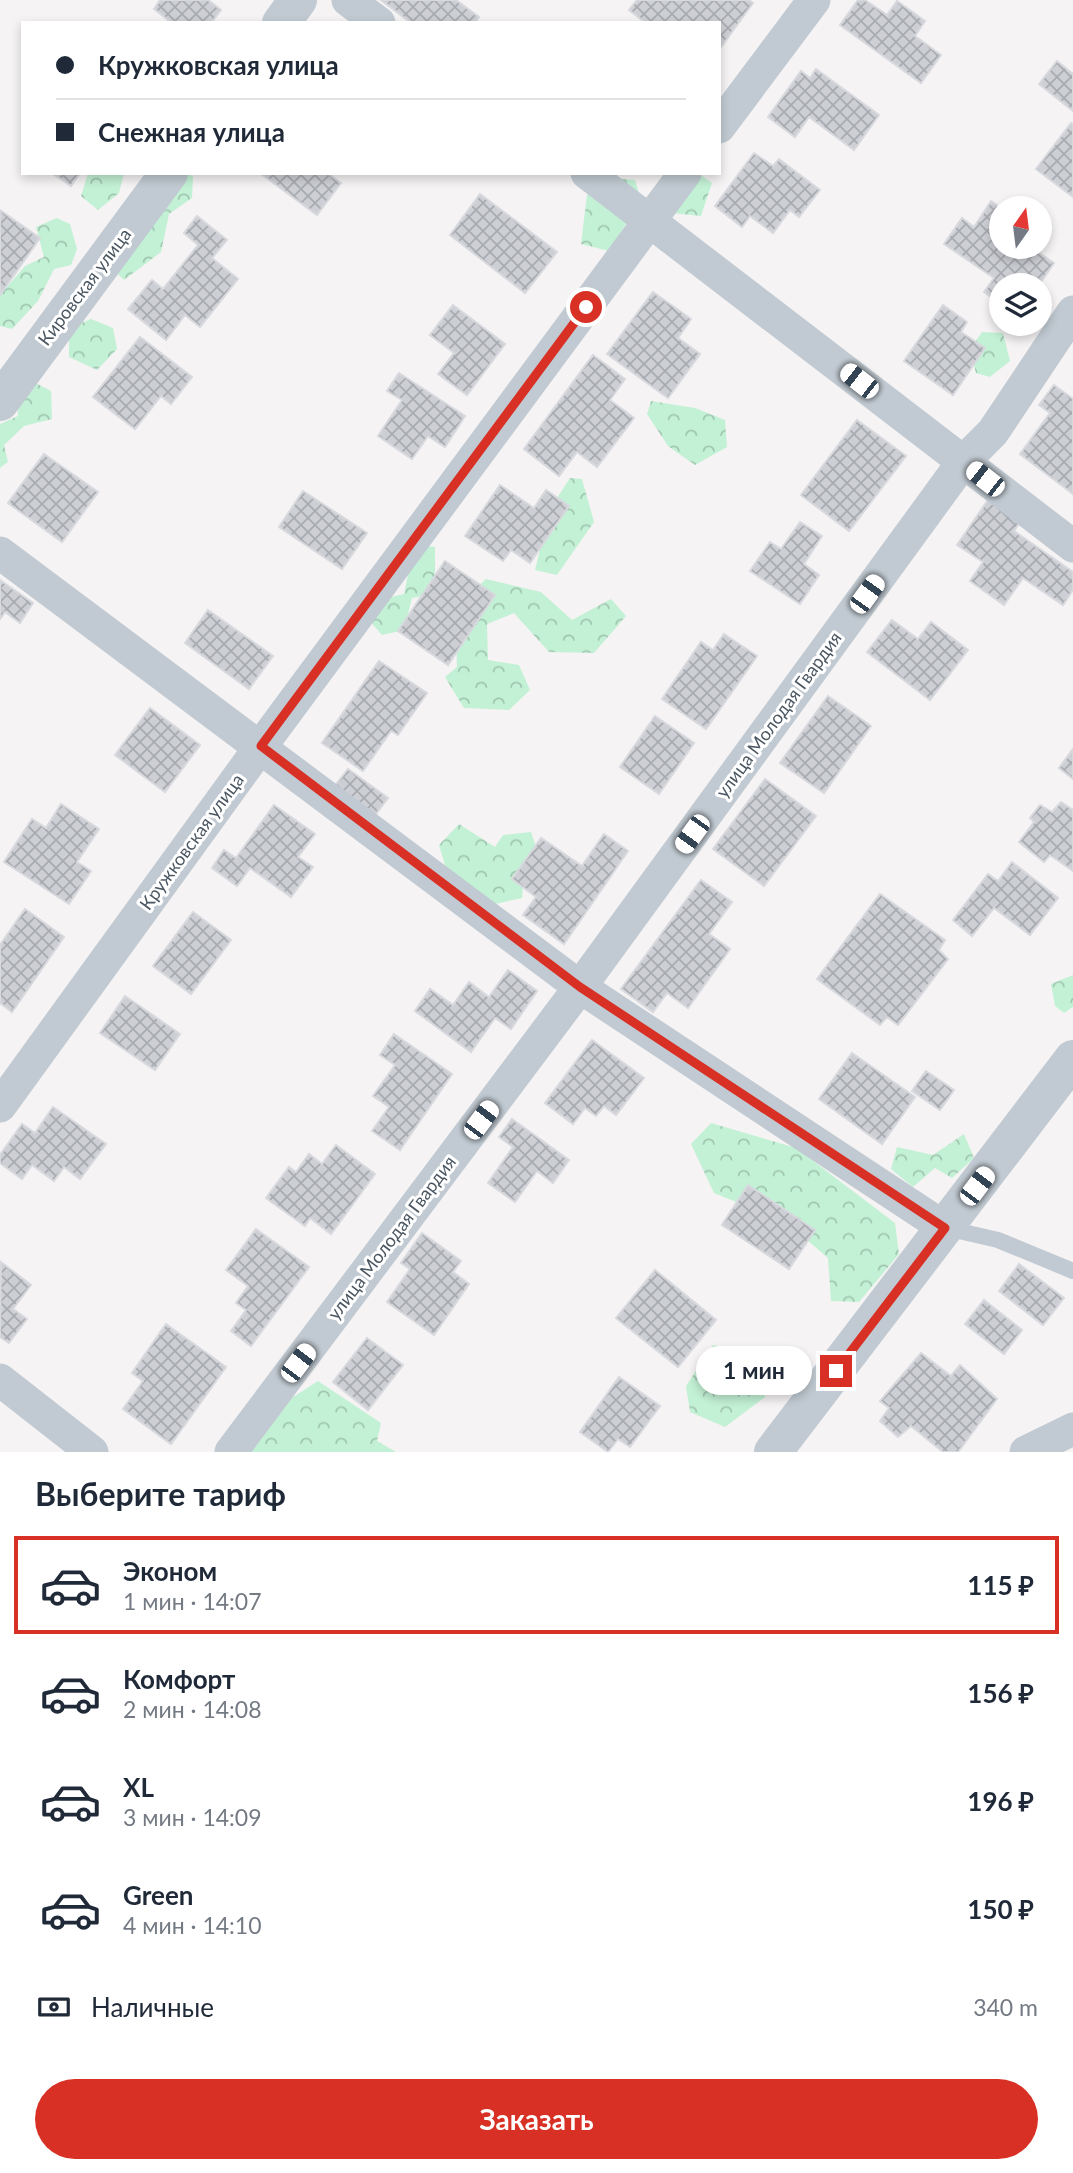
<!DOCTYPE html>
<html lang="ru">
<head>
<meta charset="utf-8">
<style>
	:root { --surface:#fff; --page:#f6f6f7; --text:#1f2937; --muted:#747a83; --line:#e0e1e3; --accent:#d93025 }
	body { margin:0; font-family:Lato,sans-serif; background:var(--page); color:var(--text); height:100vh; display:flex; flex-direction:column; font-size:26px; white-space:nowrap }
	* { box-sizing:border-box; margin:0 }
	p { font-size:23px; color:var(--muted) }
	.icon { flex:none; width:38px; height:38px; fill:none; stroke:currentColor; stroke-width:2; stroke-linecap:round; stroke-linejoin:round }
	.map { position:relative; height:1452px; overflow:hidden }
	.side { display:flex; flex-direction:column; background:var(--surface); flex:1 }
	.side>* { flex:none }
	.guide { position:absolute; left:21px; top:21px; width:700px; height:154px; border-radius:0px; box-shadow:0 4px 10px #0003; display:grid; align-content:center; height:154px; padding:0 35px; background:var(--surface) }
	.needle { width:46px; rotate:14deg }
	.controls { position:absolute; left:989px; top:196px; display:grid; gap:14px }
	.controls a { display:grid; place-items:center; width:63px; height:63px; border-radius:50%; background:var(--surface); box-shadow:0 4px 10px #0003; font-size:35px }
	.end { position:absolute; width:32px; height:32px; margin:-16px; border:9px solid #d93025; background:#fff; box-shadow:0 0 0 4px #fff }
	.from { border-radius:50% }
	.bubble { position:absolute; height:49px; border-radius:24px; background:var(--surface); box-shadow:0 4px 10px #0003; font-size:23px; font-weight:700; line-height:49px; text-align:center }
	.car { position:absolute; width:21px; height:42px; margin:-21px -10px; border-radius:9px; box-shadow:0 0 5px 2px #0007; background:linear-gradient(#fff 24%,#345 0 40%,#fff 0 76%,#345 0 86%,#fff 0) }
	.guide b { display:flex; align-items:center; gap:24px; height:66px; font-size:26px }
	.guide b+b { border-top:2px solid var(--line) }
	.guide i { width:18px; height:18px; background:var(--text) }
	ul { padding:0; list-style:none }
	li { display:flex; align-items:center; gap:21px; height:98px; margin:0 14px 10px; padding:0 21px; border:4px solid transparent; border-radius:0px }
	li div { flex:1 }
	li b { display:block; font-size:26px }
	li em { font-style:normal; font-weight:700 }
	li.on { border-color:var(--accent) }
	li>.icon { width:63px; height:63px; stroke-width:1.5 }
	h2 { padding:0 35px; font-size:32px; line-height:84px }
	.pay { display:flex; align-items:center; gap:18px; height:77px; padding:0 35px; font-size:26px }
	.pay p { margin-inline-start:auto }
	.button { display:flex; gap:14px; margin-top:auto; padding:14px 35px }
	.button a { flex:1; height:80px; border-radius:42px; background:var(--accent); color:#fff; font-size:28px; font-weight:700; line-height:80px; text-align:center }
	.map>svg:first-child { display:block }
	.forest { fill:url(#forest-crowns) }
	.building { fill:url(#building-cross-hatch); stroke:#d7d9de; stroke-width:2 }
	.lines { fill:none; stroke-linecap:round; stroke-linejoin:round }
	.service { stroke:#c1cad2; stroke-width:16 }
	.minor { stroke:#c1cad2; stroke-width:33 }
	.tertiary { stroke:#c1cad2; stroke-width:38 }
	.route { stroke:#d93025; stroke-width:9 }
	.labels { text-anchor:middle; stroke-width:6; stroke-linejoin:round; paint-order:stroke }
	.street-label { font-size:18px; fill:#4a5661; stroke:#fff }
</style>
</head>
<body>
<div class="map">
<svg width="1073" height="1452" viewBox="0 0 1073 1452">
	<defs>
		<pattern id="forest-crowns" width="20" height="18" patternUnits="userSpaceOnUse" patternTransform="scale(1.75)"><rect width="20" height="18" fill="#c3f1d5"/><path d="M2 6a3 3 0 1 1 6 0M12 15a3 3 0 1 1 6 0" fill="none" stroke="#a0c6b0"/></pattern>
		<pattern id="building-cross-hatch" width="8" height="8" patternUnits="userSpaceOnUse" patternTransform="scale(1.75)"><rect width="8" height="8" fill="#cdcfd5"/><path d="M0 0l8 8M0 8l8-8" fill="none" stroke="#a8abb0"/></pattern>
	</defs>
	<rect width="100%" height="100%" fill="#f5f3f3"/>
	<g class="forest">
		<path d="M88,173H124L119,193L98,210L81,196Z"/>
		<path d="M182,173L193,176L192,198L169,214L161,252L124,280L111,268Z"/>
		<path d="M698,173L712,183L701,216L671,213Z"/>
		<path d="M611,178L635,180L641,200L609,251L581,244L587,195Z"/>
		<path d="M57,218L70,224L77,249L71,265L54,269L38,301L12,329L0,326V295L25,266L44,257L36,227Z"/>
		<path d="M91,319L113,328L117,349L97,370L69,357V328Z"/>
		<path d="M982,332L1003,333L1010,361L990,377L976,373L970,350Z"/>
		<path d="M30,380L51,391L52,419L24,426L4,445L8,462L0,468V424L18,416L17,396Z"/>
		<path d="M651,401L695,408L725,420L727,447L695,465L668,446L647,414Z"/>
		<path d="M570,478L582,479L594,522L557,575L535,570L550,509Z"/>
		<path d="M414,545L435,547V594L412,598L404,630L382,635L367,618L382,599L404,594Z"/>
		<path d="M486,579L541,592L572,620L611,599L626,616L594,653L549,652L514,613L487,624L488,660L519,665L530,690L509,710L464,708L445,677L457,667C456,621 450,611 486,579Z"/>
		<path d="M459,824L495,847L503,835L531,832L539,855L524,872L522,898L495,904L447,872L439,845Z"/>
		<path d="M1073,975V1007L1064,1013L1055,1006L1051,984Z"/>
		<path d="M711,1123L796,1148L895,1223L899,1254L859,1302L831,1301L828,1258L786,1222L714,1193L691,1144Z"/>
		<path d="M964,1134L974,1158L952,1178L935,1168L913,1187L891,1169L897,1147L933,1155Z"/>
		<path d="M713,1345L753,1353L765,1397L725,1427L690,1412L686,1386Z"/>
		<path d="M318,1381L381,1423L377,1441L396,1452H247L267,1414Z"/>
	</g>
	<g class="building">
		<path d="M160,0H208L221,10L211,23H172L154,9Z"/>
		<path d="M381,0H456L479,17L475,23H411Z"/>
		<path d="M637,0H749L753,3L719,50V23H646L629,10Z"/>
		<path d="M858,0H865L887,15L897,1L925,21L915,36L941,55L921,83L840,25Z"/>
		<path d="M1057,61L1073,74V111L1039,84Z"/>
		<path d="M816,69L879,115L854,150L809,117L795,137L768,117L801,71L810,78Z"/>
		<path d="M1071,123L1073,125V197L1036,169Z"/>
		<path d="M754,153L773,166L779,159L820,190L799,217L790,210L773,233L750,216L742,227L715,206Z"/>
		<path d="M52,173H80L71,186Z"/>
		<path d="M260,173H327L341,183L317,215Z"/>
		<path d="M480,194L557,252L525,293L450,235Z"/>
		<path d="M991,201L1001,208V247H1030L1054,263L1039,285H1001V304L984,292L994,278L944,244L962,218L974,227Z"/>
		<path d="M0,210L40,238L0,295Z"/>
		<path d="M197,216L227,240L212,258L238,279L200,327L185,315L166,340L128,309L152,280L163,289L198,245L184,233Z"/>
		<path d="M653,292L691,319L678,338L700,354L668,398L607,354Z"/>
		<path d="M453,305L505,344L467,395L438,374L454,353L430,335Z"/>
		<path d="M943,305L967,322L961,332L985,348L953,395L904,361Z"/>
		<path d="M140,337L192,377L171,404L161,396L135,429L93,397Z"/>
		<path d="M593,355L625,379L610,400L634,418L597,467L577,452L559,476L524,449Z"/>
		<path d="M399,373L465,416L445,447L428,436L412,459L378,436L402,400L387,391Z"/>
		<path d="M1054,385L1073,399V494L1020,454L1050,413L1039,405Z"/>
		<path d="M857,420L906,456L849,531L801,495Z"/>
		<path d="M44,454L98,492L62,542L8,503Z"/>
		<path d="M500,485L534,508L546,490L569,506L530,563L511,550L503,561L465,536Z"/>
		<path d="M303,491L367,533L342,569L279,527Z"/>
		<path d="M988,500L1020,522L1014,531L1073,572V590L1063,605L1023,578L1004,605L970,581L983,562L957,545Z"/>
		<path d="M800,522L822,536L804,564L819,575L800,604L750,571L770,542L781,549Z"/>
		<path d="M445,561L495,595L448,665L398,631Z"/>
		<path d="M0,580L33,603L20,623L5,612L0,619Z"/>
		<path d="M208,610L273,656L249,689L185,643Z"/>
		<path d="M892,620L918,639L931,622L968,650L930,700L867,652Z"/>
		<path d="M724,634L757,656L706,729L662,699L701,642L713,650Z"/>
		<path d="M379,661L427,693L398,735L391,731L363,771L322,743Z"/>
		<path d="M828,696L871,726L824,793L780,763Z"/>
		<path d="M150,708L200,745L165,792L115,755Z"/>
		<path d="M655,716L694,743L659,794L620,767Z"/>
		<path d="M1073,749V779L1059,768Z"/>
		<path d="M348,769L388,798L370,822L327,796Z"/>
		<path d="M765,779L816,816L764,886L713,849Z"/>
		<path d="M1061,802L1073,810V871L1050,855L1044,862L1019,842L1034,822L1030,818L1040,805L1052,812Z"/>
		<path d="M61,804L99,829L77,862L91,871L69,904L4,862L32,819L46,828Z"/>
		<path d="M274,805L315,834L298,857L313,867L291,897L250,868L237,886L212,868L224,850L236,858Z"/>
		<path d="M604,834L628,851L564,944L523,915L536,897L512,879L541,838L582,866Z"/>
		<path d="M1012,862L1058,898L1030,935L994,908L972,936L953,920L988,874L998,881Z"/>
		<path d="M701,880L732,902L709,934L730,949L688,1008L667,993L653,1012L621,989Z"/>
		<path d="M880,894L945,940L939,950L948,959L898,1025L887,1017L880,1025L817,979Z"/>
		<path d="M25,909L64,937L12,1012L0,1003V945Z"/>
		<path d="M193,912L231,940L191,994L153,966Z"/>
		<path d="M508,970L537,991L511,1029L495,1018L471,1052L415,1011L430,989L453,1005L469,982L489,997Z"/>
		<path d="M125,996L180,1034L155,1070L100,1033Z"/>
		<path d="M394,1034L452,1074L400,1150L372,1131L389,1107L373,1096L395,1065L380,1055Z"/>
		<path d="M592,1040L644,1078L616,1115L604,1106L596,1116L585,1108L573,1124L545,1103Z"/>
		<path d="M852,1053L915,1097L882,1144L819,1099Z"/>
		<path d="M926,1071L954,1090L940,1110L912,1091Z"/>
		<path d="M53,1107L106,1144L80,1179L64,1167L54,1181L32,1165L22,1179L0,1163V1155L22,1124L35,1133Z"/>
		<path d="M512,1119L569,1160L553,1183L537,1171L515,1202L488,1183L513,1147L499,1137Z"/>
		<path d="M336,1145L375,1174L331,1234L310,1218L305,1226L266,1198L289,1167L296,1172L309,1154L322,1164Z"/>
		<path d="M748,1185L815,1230L789,1269L722,1225Z"/>
		<path d="M256,1229L309,1267L251,1346L231,1331L246,1310L236,1303L248,1286L226,1270Z"/>
		<path d="M422,1233L461,1261L453,1272L469,1284L434,1335L387,1302L410,1269L401,1263Z"/>
		<path d="M1,1262L31,1285L13,1309L27,1319L9,1343L0,1337Z"/>
		<path d="M1019,1264L1064,1298L1043,1325L999,1291Z"/>
		<path d="M655,1270L716,1320L678,1367L616,1318Z"/>
		<path d="M984,1300L1022,1330L1004,1354L965,1324Z"/>
		<path d="M166,1324L226,1367L171,1444L123,1409L143,1381L132,1373Z"/>
		<path d="M367,1338L403,1365L368,1410L333,1382Z"/>
		<path d="M921,1353L951,1376L960,1365L997,1399L958,1452H943L911,1426L898,1437L880,1421L889,1408L880,1401Z"/>
		<path d="M619,1377L660,1406L630,1447L618,1439L608,1452L580,1432Z"/>
	</g>
	<g class="lines">
		<path class="service" d="M946,1228L998,1240L1073,1271"/>
		<g class="minor">
			<path d="M348,0L379,23"/>
			<path d="M719,127L814,0"/>
			<path d="M587,173L1073,546"/>
			<path d="M0,553L580,987L945,1228"/>
			<path d="M0,1106L261,746L685,173"/>
			<path d="M0,1380L92,1452"/>
			<path d="M231,1452L580,987L963,462L993,432L1073,312"/>
			<path d="M1026,1452L1073,1429"/>
		</g>
		<g class="tertiary">
			<path d="M281,23L298,0"/>
			<path d="M0,402L169,173"/>
			<path d="M773,1452L1073,1059"/>
		</g>
	</g>
	<g class="lines">
		<path class="route" d="M586,307L261,746L580,987L945,1228L836,1371"/>
	</g>
	<g class="labels">
		<g class="street-label">
			<text transform="translate(85 287) rotate(-53)" y="6">Кировская улица</text>
			<text transform="translate(779 715) rotate(-54)" y="6">улица Молодая Гвардия</text>
			<text transform="translate(192 842) rotate(-54)" y="6">Кружковская улица</text>
			<text transform="translate(392 1238) rotate(-53)" y="6">улица Молодая Гвардия</text>
		</g>
	</g>
</svg>
<div class="controls">
<a><svg class="needle" viewBox="-14 -14 28 28"><path d="M0-13l5 13h-10z" fill="#e53935"/><path d="M0 13l5-13h-10z" fill="#747a83"/></svg></a>
<a><svg class="icon" aria-label="layers" viewBox="0 0 24 24"><path d="M12 4l9 5-9 5-9-5zM3 14l9 5 9-5"/></svg></a>
</div>
<i class="end from" style="left:586px;top:307px"></i>
<i class="end" style="left:836px;top:1371px"></i>
<div class="bubble" style="left:696px;top:1346px;width:116px">1 мин</div>
<i class="car" style="left:859px;top:381px;rotate:308deg"></i>
<i class="car" style="left:985px;top:479px;rotate:308deg"></i>
<i class="car" style="left:867px;top:594px;rotate:36deg"></i>
<i class="car" style="left:692px;top:834px;rotate:216deg"></i>
<i class="car" style="left:481px;top:1120px;rotate:37deg"></i>
<i class="car" style="left:977px;top:1186px;rotate:37deg"></i>
<i class="car" style="left:298px;top:1363px;rotate:37deg"></i>
<div class="guide">
<b><i class="from"></i>Кружковская улица</b>
<b><i></i>Снежная улица</b>
</div>
</div>
<section class="side">
<h2>Выберите тариф</h2>
<ul>
<li class="on"><svg class="icon" aria-label="car" viewBox="0 0 24 24"><path d="M5 17H2v-5l4-1 3-4h7l3 4 3 1v5h-3M9 17h6M6 11h13"/><circle cx="7" cy="17" r="2"/><circle cx="17" cy="17" r="2"/></svg><div><b>Эконом</b><p>1 мин · 14:07</p></div><em>115 ₽</em></li>
<li><svg class="icon" aria-label="car" viewBox="0 0 24 24"><path d="M5 17H2v-5l4-1 3-4h7l3 4 3 1v5h-3M9 17h6M6 11h13"/><circle cx="7" cy="17" r="2"/><circle cx="17" cy="17" r="2"/></svg><div><b>Комфорт</b><p>2 мин · 14:08</p></div><em>156 ₽</em></li>
<li><svg class="icon" aria-label="car" viewBox="0 0 24 24"><path d="M5 17H2v-5l4-1 3-4h7l3 4 3 1v5h-3M9 17h6M6 11h13"/><circle cx="7" cy="17" r="2"/><circle cx="17" cy="17" r="2"/></svg><div><b>XL</b><p>3 мин · 14:09</p></div><em>196 ₽</em></li>
<li><svg class="icon" aria-label="car" viewBox="0 0 24 24"><path d="M5 17H2v-5l4-1 3-4h7l3 4 3 1v5h-3M9 17h6M6 11h13"/><circle cx="7" cy="17" r="2"/><circle cx="17" cy="17" r="2"/></svg><div><b>Green</b><p>4 мин · 14:10</p></div><em>150 ₽</em></li>
</ul>
<div class="pay"><svg class="icon" aria-label="cash" viewBox="0 0 24 24"><path d="M3 7h18v10H3z"/><circle cx="12" cy="12" r="2"/></svg>Наличные<p>340 m</p></div>
<div class="button"><a>Заказать</a></div>
</section>
</body>
</html>
